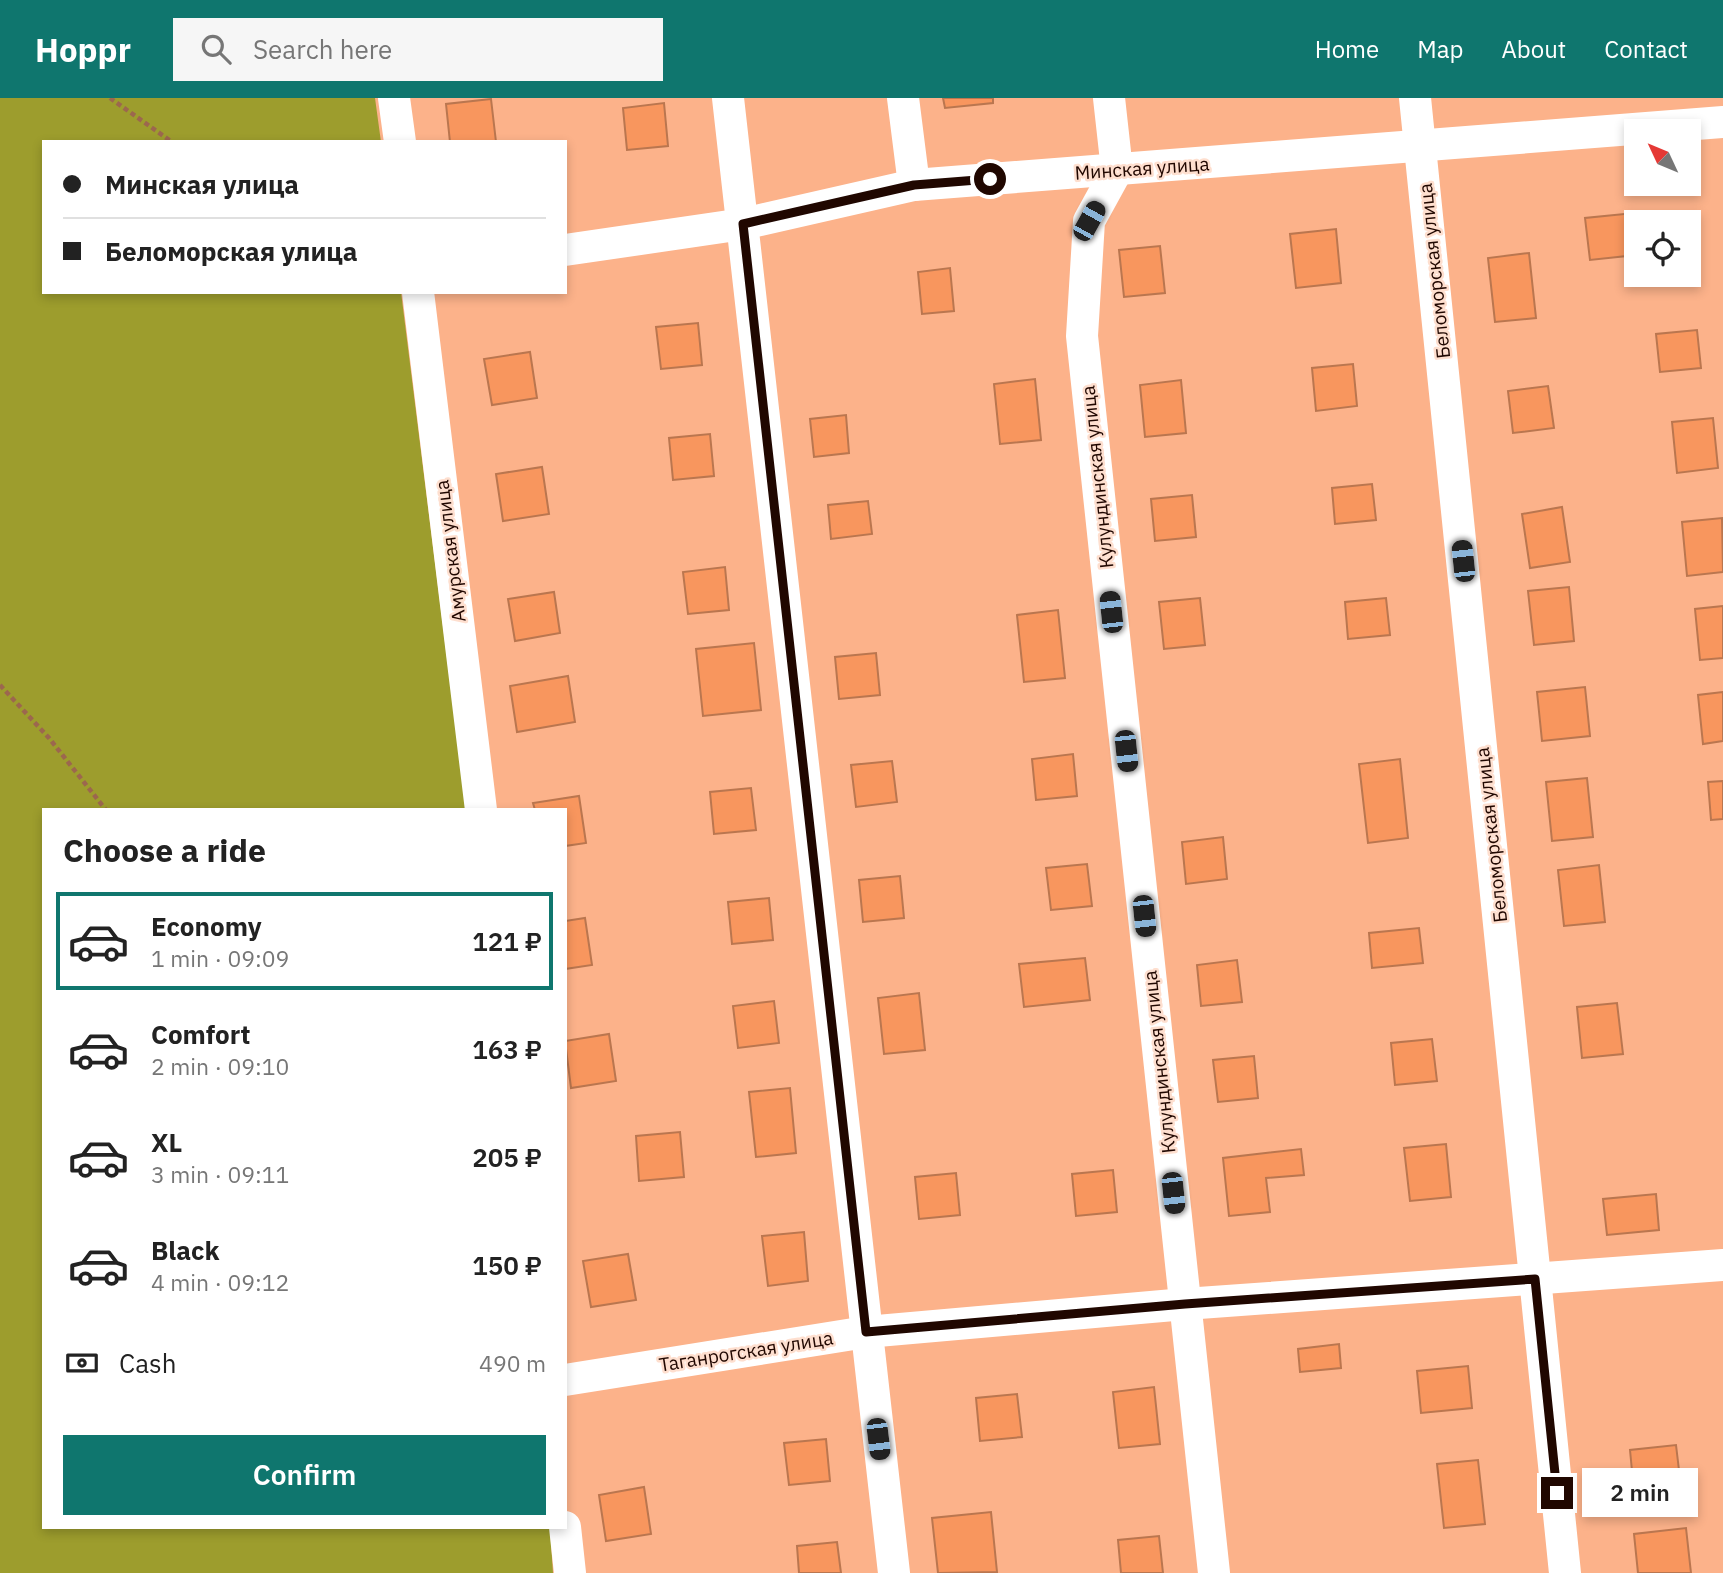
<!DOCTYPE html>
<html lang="en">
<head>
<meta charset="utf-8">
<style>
	:root { --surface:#fff; --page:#f6f6f6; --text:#222; --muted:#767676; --line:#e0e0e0; --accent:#0f766e }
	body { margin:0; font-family:"IBM Plex Sans",sans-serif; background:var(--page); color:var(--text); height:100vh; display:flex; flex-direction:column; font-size:26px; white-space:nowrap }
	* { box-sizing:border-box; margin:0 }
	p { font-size:23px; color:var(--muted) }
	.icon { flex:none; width:38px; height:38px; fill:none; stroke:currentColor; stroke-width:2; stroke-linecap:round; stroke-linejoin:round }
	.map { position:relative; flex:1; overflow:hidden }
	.details { position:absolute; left:42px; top:710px; width:525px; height:721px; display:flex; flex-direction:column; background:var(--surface); border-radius:0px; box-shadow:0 4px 10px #0003 }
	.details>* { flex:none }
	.top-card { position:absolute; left:42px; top:42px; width:525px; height:154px; border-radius:0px; box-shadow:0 4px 10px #0003; display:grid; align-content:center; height:154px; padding:0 21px; background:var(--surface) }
	.needle { width:46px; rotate:314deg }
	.buttons { position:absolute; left:1624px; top:21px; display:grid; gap:14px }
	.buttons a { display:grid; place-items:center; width:77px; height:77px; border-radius:0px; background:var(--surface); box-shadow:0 4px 10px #0003; font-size:35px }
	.end { position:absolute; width:32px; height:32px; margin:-16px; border:9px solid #200700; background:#fff; box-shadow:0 0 0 4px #fff }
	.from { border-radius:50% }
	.bubble { position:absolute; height:49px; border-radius:0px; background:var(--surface); box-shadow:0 4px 10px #0003; font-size:23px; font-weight:600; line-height:49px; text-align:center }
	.car { position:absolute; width:21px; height:42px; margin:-21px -10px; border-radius:9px; box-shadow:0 0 5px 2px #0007; background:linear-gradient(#222 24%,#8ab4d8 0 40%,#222 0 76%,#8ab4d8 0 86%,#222 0) }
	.top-card b { display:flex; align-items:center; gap:24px; height:66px; font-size:26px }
	.top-card b+b { border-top:2px solid var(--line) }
	.top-card i { width:18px; height:18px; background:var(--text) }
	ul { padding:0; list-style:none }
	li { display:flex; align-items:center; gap:21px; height:98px; margin:0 14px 10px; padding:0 7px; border:4px solid transparent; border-radius:0px }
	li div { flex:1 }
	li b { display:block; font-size:26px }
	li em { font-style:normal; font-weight:600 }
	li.current { border-color:var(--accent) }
	li>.icon { width:63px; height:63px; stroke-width:1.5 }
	h2 { padding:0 21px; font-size:32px; line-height:84px }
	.pay { display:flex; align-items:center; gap:18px; height:77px; padding:0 21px; font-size:26px }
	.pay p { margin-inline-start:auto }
	.cta { display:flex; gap:14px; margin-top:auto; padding:14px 21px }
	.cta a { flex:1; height:80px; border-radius:0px; background:var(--accent); color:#fff; font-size:28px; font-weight:600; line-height:80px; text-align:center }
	header { display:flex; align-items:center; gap:42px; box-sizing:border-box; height:98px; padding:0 35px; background:var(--accent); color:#fff }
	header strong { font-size:33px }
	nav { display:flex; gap:38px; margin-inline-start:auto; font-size:24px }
	.search { width:490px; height:63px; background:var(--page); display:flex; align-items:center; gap:18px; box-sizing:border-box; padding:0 24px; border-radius:0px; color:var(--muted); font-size:26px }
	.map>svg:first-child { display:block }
	.green { fill:#9d9d2d }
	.building { fill:#f8965e; stroke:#ba764f; stroke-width:2 }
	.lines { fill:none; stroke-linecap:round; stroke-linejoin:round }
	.path { stroke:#9c674e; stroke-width:4.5; stroke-dasharray:5 3.5; stroke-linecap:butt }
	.minor { stroke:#fff; stroke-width:32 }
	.route { stroke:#200700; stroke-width:9 }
	.labels { text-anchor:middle; stroke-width:5; stroke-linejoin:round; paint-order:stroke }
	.street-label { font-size:19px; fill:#200700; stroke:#fedfcf }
</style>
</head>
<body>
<header>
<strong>Hoppr</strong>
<div class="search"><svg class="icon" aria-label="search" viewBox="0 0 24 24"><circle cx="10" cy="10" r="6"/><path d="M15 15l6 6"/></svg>Search here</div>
<nav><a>Home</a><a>Map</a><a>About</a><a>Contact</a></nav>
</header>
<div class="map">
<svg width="1723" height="1475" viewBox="0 0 1723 1475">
	<rect width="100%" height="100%" fill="#fcb28a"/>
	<path class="green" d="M0,0H375L381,44H44V194H401L466,712H44V1430H550L553,1475H0Z"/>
	<g class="building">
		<path d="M943,0H993V5L945,10Z"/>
		<path d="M491,1L496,44H450L446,6Z"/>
		<path d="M664,5L668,48L627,52L623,10Z"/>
		<path d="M1634,115L1636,157L1590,162L1585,120Z"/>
		<path d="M1686,119V124H1645L1644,123Z"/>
		<path d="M1336,131L1341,185L1296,190L1290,136Z"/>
		<path d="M1160,148L1165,195L1124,199L1119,152Z"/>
		<path d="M1529,155L1536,220L1495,224L1488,160Z"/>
		<path d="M950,170L954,213L922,216L918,174Z"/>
		<path d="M698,225L702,267L661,271L656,229Z"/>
		<path d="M1697,232L1701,270L1660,274L1656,236Z"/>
		<path d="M530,254L537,300L492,307L484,261Z"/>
		<path d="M1353,266L1357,308L1316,313L1312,270Z"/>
		<path d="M1035,281L1041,342L1000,346L994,286Z"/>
		<path d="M1181,282L1186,335L1145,339L1140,287Z"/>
		<path d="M1548,288L1554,330L1513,335L1508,293Z"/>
		<path d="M846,317L849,355L814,359L810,321Z"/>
		<path d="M1713,320L1718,370L1677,375L1672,324Z"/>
		<path d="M710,336L714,378L673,382L669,340Z"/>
		<path d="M542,369L549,416L503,423L496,376Z"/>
		<path d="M1372,386L1376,422L1335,426L1332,390Z"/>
		<path d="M1192,397L1196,439L1155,443L1151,401Z"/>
		<path d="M868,403L872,436L831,441L828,407Z"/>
		<path d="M1562,409L1570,464L1530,470L1522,416Z"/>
		<path d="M1722,420L1723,474L1687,478L1682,424Z"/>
		<path d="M725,469L729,512L688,516L683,474Z"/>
		<path d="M1569,489L1574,543L1534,547L1528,493Z"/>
		<path d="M554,494L560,535L515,543L508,501Z"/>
		<path d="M1200,500L1205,547L1164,551L1159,504Z"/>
		<path d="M1386,500L1390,537L1348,541L1345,504Z"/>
		<path d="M1723,508V560L1700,562L1695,511Z"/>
		<path d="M1058,512L1065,580L1024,584L1017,517Z"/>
		<path d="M754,545L761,612L703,618L696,551Z"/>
		<path d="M876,555L880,597L839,601L835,559Z"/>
		<path d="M568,578L575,624L517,634L510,588Z"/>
		<path d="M1585,589L1590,638L1542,643L1537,594Z"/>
		<path d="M1723,594V643L1703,646L1698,597Z"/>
		<path d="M1073,656L1077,698L1036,702L1032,661Z"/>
		<path d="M1400,661L1408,740L1368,745L1359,666Z"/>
		<path d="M892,663L897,704L856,709L851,667Z"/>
		<path d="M1587,680L1593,739L1552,743L1546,684Z"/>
		<path d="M1723,683V721L1711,722L1708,684Z"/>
		<path d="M751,690L756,732L714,736L710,694Z"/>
		<path d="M579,698L586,745L565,748V712H535L533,705Z"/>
		<path d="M1223,739L1227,781L1186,786L1182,744Z"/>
		<path d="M1087,766L1092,808L1051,812L1046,770Z"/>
		<path d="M1599,767L1605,824L1564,828L1558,772Z"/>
		<path d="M900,778L904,820L863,824L859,782Z"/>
		<path d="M769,800L773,842L732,846L728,804Z"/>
		<path d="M585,820L592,867L565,871V823Z"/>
		<path d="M1419,830L1423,865L1372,870L1369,835Z"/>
		<path d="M1085,860L1090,902L1024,909L1019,866Z"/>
		<path d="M1237,862L1242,904L1201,908L1197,867Z"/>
		<path d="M919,895L925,952L884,956L878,900Z"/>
		<path d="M774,903L779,945L738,950L733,908Z"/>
		<path d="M1617,905L1623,956L1582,960L1577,909Z"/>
		<path d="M609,936L616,983L571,990L565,943Z"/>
		<path d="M1432,941L1437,983L1395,987L1391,945Z"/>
		<path d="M1254,958L1258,1000L1218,1004L1213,962Z"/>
		<path d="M790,990L796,1055L756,1059L749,994Z"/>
		<path d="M680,1034L684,1079L639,1083L636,1038Z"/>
		<path d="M1446,1046L1451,1099L1410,1103L1404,1050Z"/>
		<path d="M1301,1051L1304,1077L1266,1080L1270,1114L1229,1118L1223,1060Z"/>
		<path d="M1113,1072L1117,1114L1076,1118L1072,1076Z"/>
		<path d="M956,1075L960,1117L919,1121L915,1079Z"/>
		<path d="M1656,1096L1659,1132L1607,1137L1603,1101Z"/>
		<path d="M804,1134L808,1183L768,1188L762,1138Z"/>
		<path d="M628,1156L636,1202L591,1209L583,1163Z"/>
		<path d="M1339,1246L1341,1270L1300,1274L1298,1251Z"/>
		<path d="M1468,1268L1472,1310L1421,1315L1417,1273Z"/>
		<path d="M1154,1289L1160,1346L1119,1350L1113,1294Z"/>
		<path d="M1017,1296L1022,1339L980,1343L976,1300Z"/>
		<path d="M826,1341L830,1383L789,1387L784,1345Z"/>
		<path d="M1676,1347L1681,1389L1634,1394L1630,1352Z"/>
		<path d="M1478,1362L1485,1426L1444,1430L1437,1366Z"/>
		<path d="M644,1389L651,1436L606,1443L599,1397Z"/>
		<path d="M991,1414L997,1474L938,1475L932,1420Z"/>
		<path d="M1686,1430L1691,1475H1638L1634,1436Z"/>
		<path d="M1159,1438L1163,1475H1121L1118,1442Z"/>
		<path d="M837,1444L841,1475H799L797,1448Z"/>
	</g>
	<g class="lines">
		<g class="path">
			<path d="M110,0L172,44"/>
			<path d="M0,587L49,640L106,712"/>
		</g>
		<g class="minor">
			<path d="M394,0L400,44"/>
			<path d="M728,0L894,1475"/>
			<path d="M903,0L914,87"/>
			<path d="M1109,0L1117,72L1089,123L1082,238L1214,1475"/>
			<path d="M1415,0L1565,1475"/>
			<path d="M565,152L743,126L914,87L1723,24"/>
			<path d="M418,194L481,712"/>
			<path d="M565,1282L866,1234L1185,1206L1723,1167"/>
			<path d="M565,1429L570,1475"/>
		</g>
	</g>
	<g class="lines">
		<path class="route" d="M990,81L914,87L743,126L866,1234L1185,1206L1535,1181L1557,1395"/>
	</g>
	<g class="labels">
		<g class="street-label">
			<text transform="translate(1142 70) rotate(-4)" y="7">Минская улица</text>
			<text transform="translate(1434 173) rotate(-96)" y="7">Беломорская улица</text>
			<text transform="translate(1097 379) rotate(-96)" y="7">Кулундинская улица</text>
			<text transform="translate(450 453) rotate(-97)" y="7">Амурская улица</text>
			<text transform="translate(1491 737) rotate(-96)" y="7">Беломорская улица</text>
			<text transform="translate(1159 964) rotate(-96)" y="7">Кулундинская улица</text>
			<text transform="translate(746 1253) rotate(-9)" y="7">Таганрогская улица</text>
		</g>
	</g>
</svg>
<div class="buttons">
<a><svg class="needle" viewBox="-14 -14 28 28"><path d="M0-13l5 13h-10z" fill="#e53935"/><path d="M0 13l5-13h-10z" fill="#767676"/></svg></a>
<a><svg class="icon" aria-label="locate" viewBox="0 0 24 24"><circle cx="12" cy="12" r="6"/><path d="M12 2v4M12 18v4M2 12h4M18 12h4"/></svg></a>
</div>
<i class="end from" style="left:990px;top:81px"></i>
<i class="end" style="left:1557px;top:1395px"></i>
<div class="bubble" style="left:1582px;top:1370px;width:116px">2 min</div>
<i class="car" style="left:1089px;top:123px;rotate:29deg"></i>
<i class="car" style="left:1463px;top:463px;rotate:354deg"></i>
<i class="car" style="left:1111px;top:514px;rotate:354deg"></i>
<i class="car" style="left:1126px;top:653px;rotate:174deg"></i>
<i class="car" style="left:1144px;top:818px;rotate:174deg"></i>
<i class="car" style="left:1173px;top:1095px;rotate:174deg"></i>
<i class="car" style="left:878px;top:1341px;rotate:173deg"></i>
<div class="top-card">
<b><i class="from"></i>Минская улица</b>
<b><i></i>Беломорская улица</b>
</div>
<section class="details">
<h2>Choose a ride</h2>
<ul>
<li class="current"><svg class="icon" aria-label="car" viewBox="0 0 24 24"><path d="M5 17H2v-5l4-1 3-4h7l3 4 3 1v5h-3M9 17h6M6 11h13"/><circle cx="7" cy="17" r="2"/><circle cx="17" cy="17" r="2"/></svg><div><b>Economy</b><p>1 min · 09:09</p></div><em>121 ₽</em></li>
<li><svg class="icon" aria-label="car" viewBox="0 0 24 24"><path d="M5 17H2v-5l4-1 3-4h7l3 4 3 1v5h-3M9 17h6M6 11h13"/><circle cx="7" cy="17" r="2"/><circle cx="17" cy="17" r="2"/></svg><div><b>Comfort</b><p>2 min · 09:10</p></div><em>163 ₽</em></li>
<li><svg class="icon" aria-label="car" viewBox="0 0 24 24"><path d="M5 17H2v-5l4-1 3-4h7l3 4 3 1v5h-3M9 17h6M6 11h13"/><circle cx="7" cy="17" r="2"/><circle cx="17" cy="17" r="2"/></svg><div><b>XL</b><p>3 min · 09:11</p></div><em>205 ₽</em></li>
<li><svg class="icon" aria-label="car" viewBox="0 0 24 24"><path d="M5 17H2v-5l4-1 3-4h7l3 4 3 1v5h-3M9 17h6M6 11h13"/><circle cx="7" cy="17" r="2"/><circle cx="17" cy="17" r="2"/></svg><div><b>Black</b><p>4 min · 09:12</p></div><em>150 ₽</em></li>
</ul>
<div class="pay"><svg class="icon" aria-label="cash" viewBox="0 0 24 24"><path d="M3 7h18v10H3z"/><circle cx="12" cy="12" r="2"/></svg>Cash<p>490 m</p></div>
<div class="cta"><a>Confirm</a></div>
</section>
</div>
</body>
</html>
